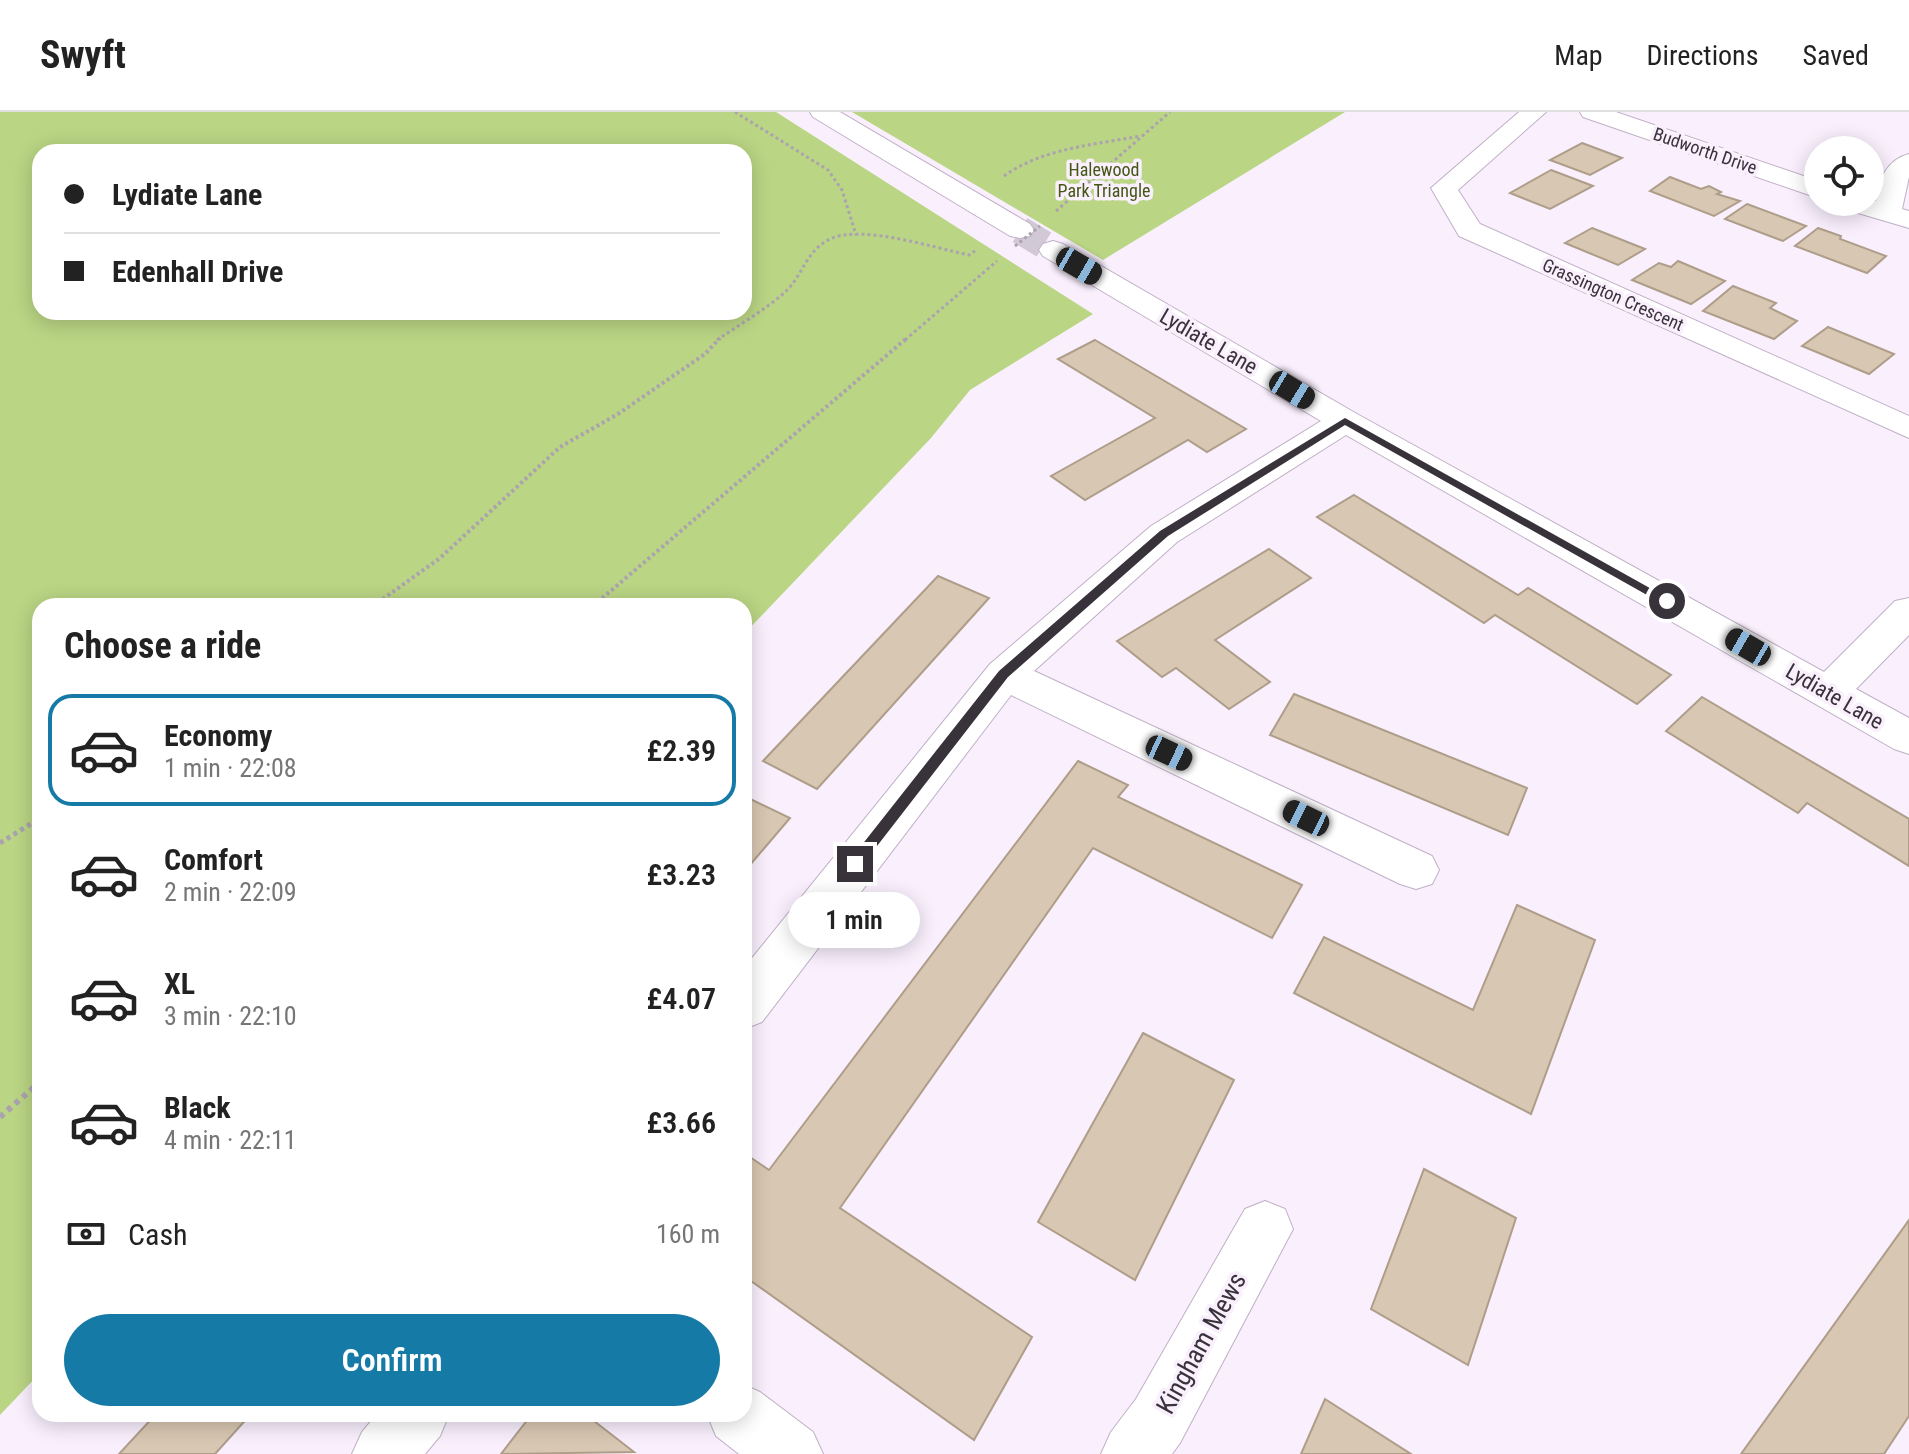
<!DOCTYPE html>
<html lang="en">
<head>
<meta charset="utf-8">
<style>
	:root { --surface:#fff; --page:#f6f6f6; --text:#222; --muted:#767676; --line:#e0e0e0; --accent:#167aa6 }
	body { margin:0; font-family:"Roboto Condensed",sans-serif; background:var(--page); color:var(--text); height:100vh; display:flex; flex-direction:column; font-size:30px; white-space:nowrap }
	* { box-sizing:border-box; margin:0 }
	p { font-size:26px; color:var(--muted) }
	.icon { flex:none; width:44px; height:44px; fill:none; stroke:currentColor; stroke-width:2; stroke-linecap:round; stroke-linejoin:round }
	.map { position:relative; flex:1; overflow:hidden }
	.drawer { position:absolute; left:32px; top:486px; width:720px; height:824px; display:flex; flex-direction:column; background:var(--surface); border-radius:24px; box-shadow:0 4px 20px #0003 }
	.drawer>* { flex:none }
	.top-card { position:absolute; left:32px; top:32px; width:720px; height:176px; border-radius:24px; box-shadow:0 4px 20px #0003; display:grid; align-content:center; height:176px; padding:0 32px; background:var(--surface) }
	.buttons { position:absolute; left:1804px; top:24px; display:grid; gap:16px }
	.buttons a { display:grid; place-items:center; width:80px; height:80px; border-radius:50%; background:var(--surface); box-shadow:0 4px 20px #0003; font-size:40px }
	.end { position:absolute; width:36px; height:36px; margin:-18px; border:10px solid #38323a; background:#fff; box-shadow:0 0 0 4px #fff }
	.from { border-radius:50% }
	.bubble { position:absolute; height:56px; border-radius:28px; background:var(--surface); box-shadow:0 4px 20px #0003; font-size:26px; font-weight:600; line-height:56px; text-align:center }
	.car { position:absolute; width:24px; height:48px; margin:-24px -12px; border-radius:10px; box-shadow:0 0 6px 2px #0007; background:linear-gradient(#222 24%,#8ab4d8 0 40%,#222 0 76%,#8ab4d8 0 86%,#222 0) }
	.top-card b { display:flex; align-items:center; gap:28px; height:76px; font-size:30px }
	.top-card b+b { border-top:2px solid var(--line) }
	.top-card i { width:20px; height:20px; background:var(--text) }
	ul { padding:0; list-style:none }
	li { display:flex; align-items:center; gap:24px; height:112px; margin:0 16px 12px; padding:0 16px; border:4px solid transparent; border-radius:24px }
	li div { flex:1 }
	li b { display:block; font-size:30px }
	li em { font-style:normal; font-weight:600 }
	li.current { border-color:var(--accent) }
	li>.icon { width:72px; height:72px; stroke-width:1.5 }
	h2 { padding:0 32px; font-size:36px; line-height:96px }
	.pay { display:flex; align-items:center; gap:20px; height:88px; padding:0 32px; font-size:30px }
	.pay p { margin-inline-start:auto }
	.button { display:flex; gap:16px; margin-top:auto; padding:16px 32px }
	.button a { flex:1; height:92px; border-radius:48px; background:var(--accent); color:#fff; font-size:32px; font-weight:600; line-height:92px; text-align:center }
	header { display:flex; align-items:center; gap:48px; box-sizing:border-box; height:112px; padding:0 40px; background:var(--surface); border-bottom:2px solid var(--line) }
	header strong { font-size:38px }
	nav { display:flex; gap:44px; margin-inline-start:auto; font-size:28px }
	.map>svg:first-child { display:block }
	.green { fill:#bad584; fill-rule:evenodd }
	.building { fill:#d8c7b2; stroke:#ae9d89; stroke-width:2 }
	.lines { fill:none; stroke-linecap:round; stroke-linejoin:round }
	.minor-tunnel { stroke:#d2c9d6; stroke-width:28; stroke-dasharray:28 14; stroke-linecap:butt }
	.minor-casing { stroke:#c0b0c6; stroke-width:2 }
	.path-far3 { stroke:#aba3ae; stroke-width:3; stroke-dasharray:3 3; stroke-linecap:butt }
	.path-far2 { stroke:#aba3ae; stroke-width:4; stroke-dasharray:3 3; stroke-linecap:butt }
	.path-far1 { stroke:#aba3ae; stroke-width:5; stroke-dasharray:4 4; stroke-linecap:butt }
	.path { stroke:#aba3ae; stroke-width:6; stroke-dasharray:5 5; stroke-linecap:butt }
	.minor { fill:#fff; fill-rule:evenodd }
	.path-bridge { stroke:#aba3ae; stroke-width:3; stroke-dasharray:3 3; stroke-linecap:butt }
	.route { fill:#38323a }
	.labels { text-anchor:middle; stroke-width:7; stroke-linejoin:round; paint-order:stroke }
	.far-street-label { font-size:18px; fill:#38323a; stroke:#f9effd }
	.far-park-label { font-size:18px; fill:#455714; stroke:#f9effd }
	.street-label { font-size:22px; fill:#38323a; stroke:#f9effd }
	.near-street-label { font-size:26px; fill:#38323a; stroke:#f9effd }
</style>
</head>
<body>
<header>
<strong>Swyft</strong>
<nav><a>Map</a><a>Directions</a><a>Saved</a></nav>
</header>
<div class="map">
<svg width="1909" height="1342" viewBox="0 0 1909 1342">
	<rect width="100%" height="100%" fill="#f9effd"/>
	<g class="green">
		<path d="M0,0H776L1093,202L970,278L931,326L744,522V494H40V1261L0,1303ZM40,40H744V200H40Z"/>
		<path d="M852,0H1345L1103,148Z"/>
	</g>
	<g class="building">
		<path d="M1582,31L1622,46L1590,63L1550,48Z"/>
		<path d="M1551,58L1593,74L1550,97L1510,81Z"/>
		<path d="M1670,65L1701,77L1709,74L1721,80L1717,82L1740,89L1714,104L1650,79Z"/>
		<path d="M1747,92L1806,114L1783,129L1725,107Z"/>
		<path d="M1592,116L1645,137L1618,153L1565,131Z"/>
		<path d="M1818,116L1841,124L1840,127L1886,144L1867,161L1795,134Z"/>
		<path d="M1678,149L1725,169L1691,192L1632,168L1659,151L1671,155Z"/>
		<path d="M1733,174L1776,191L1770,196L1797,209L1774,227L1703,199Z"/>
		<path d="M1828,215L1894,242L1869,262L1802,234Z"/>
		<path d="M1095,228L1246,317L1207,340L1188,328L1085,388L1051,364L1155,306L1058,247Z"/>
		<path d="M1354,383L1518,483L1528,476L1671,563L1637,592L1495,503L1484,511L1317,405Z"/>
		<path d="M1269,437L1311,466L1215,528L1270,570L1229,597L1176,556L1162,565L1117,529Z"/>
		<path d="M938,464L989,486L817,677L763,649Z"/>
		<path d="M1294,582L1527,676L1508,723L1270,623Z"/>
		<path d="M1702,585L1909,707V754L1807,691L1798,701L1666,619Z"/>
		<path d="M1078,649L1128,673L1118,685L1302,773L1272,826L1093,736L840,1096L1032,1225L974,1328L744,1164V1047L747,1043L769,1058Z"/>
		<path d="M744,684L790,706L744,760Z"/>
		<path d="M1517,793L1595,828L1531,1002L1294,881L1324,825L1473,898Z"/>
		<path d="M1143,921L1234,968L1135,1168L1038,1110Z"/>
		<path d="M1424,1057L1516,1106L1468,1253L1371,1197Z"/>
		<path d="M1909,1108V1304L1884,1342H1741Z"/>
		<path d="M1325,1287L1411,1342H1301Z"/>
		<path d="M156,1302H251L215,1342H119Z"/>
		<path d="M532,1302H585L634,1340L501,1342Z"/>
	</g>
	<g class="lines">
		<path class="minor-tunnel" d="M1020,118L1053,138"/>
		<defs>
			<g id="minor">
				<path d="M810,0H840L1030,112L1034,118L1030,124L1020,126L1010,124L813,5Z"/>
				<path d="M1519,0H1546L1458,78L1480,112L1909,304V326L1459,124L1431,76Z"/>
				<path d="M1580,0H1616L1818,69V86L1583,5Z"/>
				<path d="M1909,42V65L1902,97L1909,99V116L1841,96L1837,90L1876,89C1879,68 1886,48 1909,42Z"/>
				<path d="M1053,129L1063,132L1357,302L1824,560L1895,489L1909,486V523L1856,577L1909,606V642L1894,637L1346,323L1177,430L1034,559L1432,744L1439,758L1432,772L1416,777L1400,772L1011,583L762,910L744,917V856L990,552L1151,414L1321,309L1043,144L1039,138L1043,132Z"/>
				<path d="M1265,1089L1285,1097L1293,1117L1180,1331L1172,1342H1101L1111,1320L1136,1287L1245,1097Z"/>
				<path d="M744,1273L760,1280L813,1320L823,1342H739L716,1324L707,1302H744Z"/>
				<path d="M377,1302H449L440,1324L425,1342H352L362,1320Z"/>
			</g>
		</defs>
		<use href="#minor" class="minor-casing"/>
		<g class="path-far3">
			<path d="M735,0L828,58L842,78L856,123"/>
			<path d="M1004,64C1043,36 1094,33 1140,24"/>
			<path d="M1056,99L1170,0"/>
			<path d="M717,228C739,213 763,199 783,182C803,165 805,139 830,127C861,112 935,136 969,143L975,139"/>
			<path d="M905,228L997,149"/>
		</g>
		<g class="path-far2">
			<path d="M373,494L440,446L560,335L618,302L705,242L720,226"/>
			<path d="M593,494L907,226"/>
		</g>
		<path class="path-far1" d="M0,731L40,706"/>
		<path class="path" d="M0,1005L40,970"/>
		<use href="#minor" class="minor"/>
		<path class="path-bridge" d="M1015,134L1040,114"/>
	</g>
	<path class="route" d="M1345,306L1673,489L1663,492L1345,313L1168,424L1008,565L860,756H850V748L999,559L1160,419Z"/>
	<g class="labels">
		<g class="far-street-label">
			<text transform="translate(1705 39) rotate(19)" y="6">Budworth Drive</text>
			<text transform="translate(1613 183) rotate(24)" y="6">Grassington Crescent</text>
		</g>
		<g class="far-park-label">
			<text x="1104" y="64">Halewood<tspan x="1104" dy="21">Park Triangle</tspan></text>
		</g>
		<g class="street-label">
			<text transform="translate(1209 229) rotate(30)" y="8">Lydiate Lane</text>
			<text transform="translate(1835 584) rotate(30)" y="8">Lydiate Lane</text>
		</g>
		<g class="near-street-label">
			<text transform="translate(1201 1231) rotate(-61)" y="9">Kingham Mews</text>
		</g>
	</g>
</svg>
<div class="buttons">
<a><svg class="icon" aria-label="locate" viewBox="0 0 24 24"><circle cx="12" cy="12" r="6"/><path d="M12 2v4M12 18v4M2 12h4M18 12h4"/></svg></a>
</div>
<i class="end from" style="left:1667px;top:489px"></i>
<i class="end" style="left:855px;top:752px"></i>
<div class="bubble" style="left:788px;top:780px;width:132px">1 min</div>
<i class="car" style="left:1079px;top:154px;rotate:120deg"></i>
<i class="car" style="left:1292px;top:278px;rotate:121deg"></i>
<i class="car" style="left:1748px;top:535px;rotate:300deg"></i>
<i class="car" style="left:1169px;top:641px;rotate:115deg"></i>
<i class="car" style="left:1306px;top:706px;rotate:296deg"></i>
<div class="top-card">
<b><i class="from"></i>Lydiate Lane</b>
<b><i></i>Edenhall Drive</b>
</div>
<section class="drawer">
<h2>Choose a ride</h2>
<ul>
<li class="current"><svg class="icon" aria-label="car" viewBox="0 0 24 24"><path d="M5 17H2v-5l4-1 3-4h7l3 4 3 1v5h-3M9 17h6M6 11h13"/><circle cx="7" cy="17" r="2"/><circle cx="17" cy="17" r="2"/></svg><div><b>Economy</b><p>1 min · 22:08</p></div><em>£2.39</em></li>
<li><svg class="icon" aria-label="car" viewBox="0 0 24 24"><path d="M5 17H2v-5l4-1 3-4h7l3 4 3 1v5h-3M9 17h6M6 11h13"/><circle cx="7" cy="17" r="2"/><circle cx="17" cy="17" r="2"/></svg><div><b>Comfort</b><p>2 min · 22:09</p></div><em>£3.23</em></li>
<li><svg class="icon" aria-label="car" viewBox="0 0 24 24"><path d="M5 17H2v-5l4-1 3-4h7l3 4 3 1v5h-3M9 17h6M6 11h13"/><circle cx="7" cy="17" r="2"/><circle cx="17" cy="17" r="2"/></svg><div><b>XL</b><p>3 min · 22:10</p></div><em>£4.07</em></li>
<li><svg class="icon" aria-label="car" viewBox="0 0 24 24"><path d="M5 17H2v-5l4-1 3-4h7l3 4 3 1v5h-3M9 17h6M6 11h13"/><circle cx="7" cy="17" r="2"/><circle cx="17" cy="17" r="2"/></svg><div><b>Black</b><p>4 min · 22:11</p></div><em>£3.66</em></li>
</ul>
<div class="pay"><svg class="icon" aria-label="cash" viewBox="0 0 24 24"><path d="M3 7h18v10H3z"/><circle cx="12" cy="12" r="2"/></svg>Cash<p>160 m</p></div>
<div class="button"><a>Confirm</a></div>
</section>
</div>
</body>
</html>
